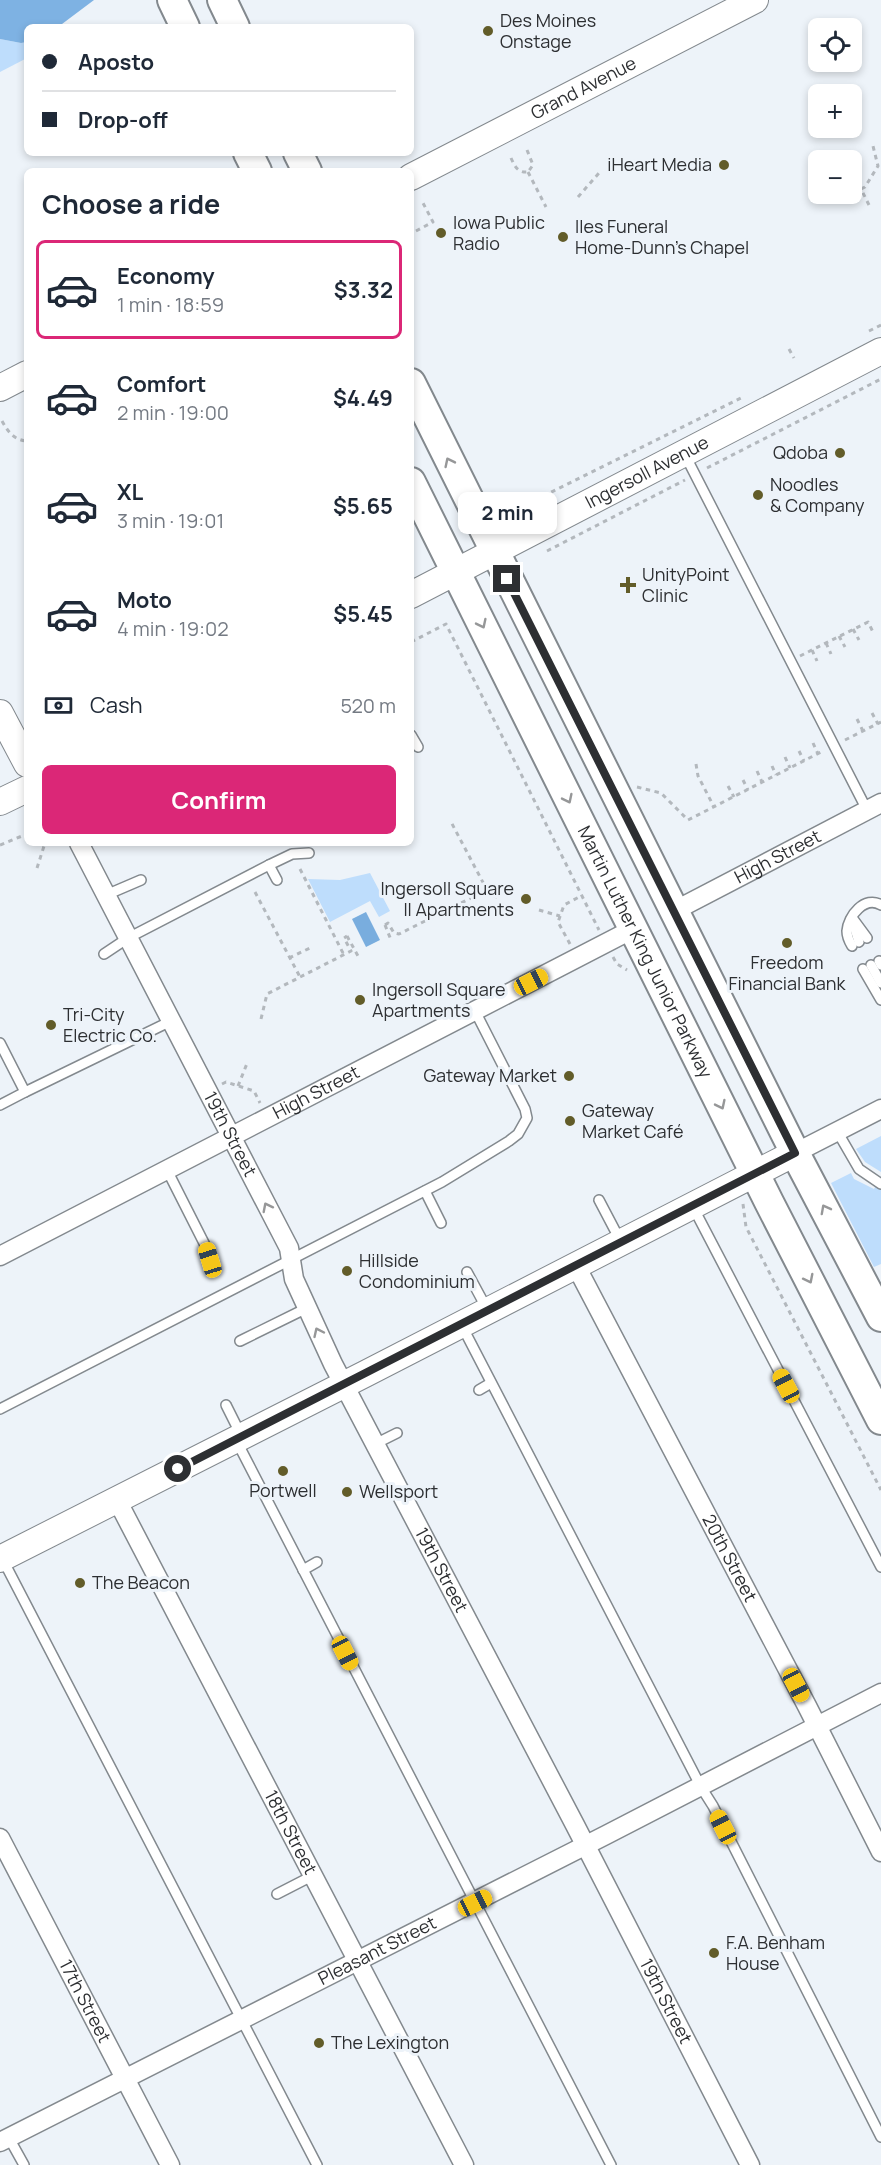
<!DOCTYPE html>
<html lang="en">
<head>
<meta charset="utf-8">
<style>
	:root { --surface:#fff; --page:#f2f2f3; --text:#1f2937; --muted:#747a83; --line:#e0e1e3; --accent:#db2777 }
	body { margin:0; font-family:Manrope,sans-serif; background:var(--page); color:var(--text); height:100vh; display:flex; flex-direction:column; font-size:22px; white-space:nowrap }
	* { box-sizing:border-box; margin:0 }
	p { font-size:20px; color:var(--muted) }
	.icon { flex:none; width:33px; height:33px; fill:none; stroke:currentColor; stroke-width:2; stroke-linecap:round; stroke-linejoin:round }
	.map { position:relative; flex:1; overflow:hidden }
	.side { position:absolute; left:24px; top:168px; width:390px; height:678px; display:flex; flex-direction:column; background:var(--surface); border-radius:9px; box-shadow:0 3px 9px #0003 }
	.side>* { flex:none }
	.top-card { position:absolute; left:24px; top:24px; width:390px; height:132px; border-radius:9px; box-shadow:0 3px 9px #0003; display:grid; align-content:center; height:132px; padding:0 18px; background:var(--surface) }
	.controls { position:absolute; left:808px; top:18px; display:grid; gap:12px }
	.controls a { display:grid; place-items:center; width:54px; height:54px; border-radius:9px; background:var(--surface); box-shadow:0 3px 9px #0003; font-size:30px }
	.end { position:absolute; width:27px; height:27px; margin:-14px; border:8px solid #2d2f32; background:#fff; box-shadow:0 0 0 3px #fff }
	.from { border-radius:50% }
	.bubble { position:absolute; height:42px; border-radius:9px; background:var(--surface); box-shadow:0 3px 9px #0003; font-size:20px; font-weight:700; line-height:42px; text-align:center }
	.car { position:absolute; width:18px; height:36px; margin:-18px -9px; border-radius:8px; box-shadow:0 0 4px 2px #0007; background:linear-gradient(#f5c518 24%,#345 0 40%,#f5c518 0 76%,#345 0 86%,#f5c518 0) }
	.top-card b { display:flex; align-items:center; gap:21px; height:57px; font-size:22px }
	.top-card b+b { border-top:2px solid var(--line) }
	.top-card i { width:15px; height:15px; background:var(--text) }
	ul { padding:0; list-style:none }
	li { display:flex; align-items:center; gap:18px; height:99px; margin:0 12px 9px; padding:0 6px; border:3px solid transparent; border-radius:9px }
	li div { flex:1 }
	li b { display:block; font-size:22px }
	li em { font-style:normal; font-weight:700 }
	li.active { border-color:var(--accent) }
	li>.icon { width:54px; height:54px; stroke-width:1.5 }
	h2 { padding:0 18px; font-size:27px; line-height:72px }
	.pay { display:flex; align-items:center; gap:15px; height:66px; padding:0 18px; font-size:22px }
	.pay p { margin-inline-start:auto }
	.action { display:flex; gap:12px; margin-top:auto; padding:12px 18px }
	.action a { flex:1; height:69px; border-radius:9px; background:var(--accent); color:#fff; font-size:24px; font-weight:700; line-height:69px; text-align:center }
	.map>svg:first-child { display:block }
	.green { fill:#beddfc }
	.forest { fill:#7eb2e3 }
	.water { fill:#79adde }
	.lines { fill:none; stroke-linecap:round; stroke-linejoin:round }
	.lane-casing { stroke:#83898e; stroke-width:12 }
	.street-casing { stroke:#83898e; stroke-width:21 }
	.secondary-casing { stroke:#83898e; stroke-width:28 }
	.primary-casing { stroke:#83898e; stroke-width:32 }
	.path { stroke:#b3b8bd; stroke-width:3; stroke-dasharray:4.5 4.5; stroke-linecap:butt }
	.lane { stroke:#fff; stroke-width:9 }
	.street { stroke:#fff; stroke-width:18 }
	.secondary { stroke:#fff; stroke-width:26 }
	.primary { stroke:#fff; stroke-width:28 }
	.oneway { stroke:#969798 }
	.route { stroke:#2d2f32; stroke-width:8 }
	.poi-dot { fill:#625c29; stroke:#edf3f9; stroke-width:2 }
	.labels { text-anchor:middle; stroke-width:6; stroke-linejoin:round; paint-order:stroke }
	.poi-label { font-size:18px; fill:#2d2f32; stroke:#edf3f9; text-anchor:start }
	.street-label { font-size:18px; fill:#2d2f32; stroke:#edf3f9 }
</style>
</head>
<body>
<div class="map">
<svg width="881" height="2165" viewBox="0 0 881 2165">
	<rect width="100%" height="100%" fill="#edf3f9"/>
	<g class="green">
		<path d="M0,39L21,43L27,42V58L0,72Z"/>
		<path d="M370,873L390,911L379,917L370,901L330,922L308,879L340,880Z"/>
		<path d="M881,1136V1172L865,1162L856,1149Z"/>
		<path d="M851,1173L854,1179L874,1189L881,1177V1264L874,1267L831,1183Z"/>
	</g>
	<path class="forest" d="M0,0H94L58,27H27V42L21,43L0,39Z"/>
	<path class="water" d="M366,912L380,940L366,947L352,919Z"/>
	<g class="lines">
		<defs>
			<g id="lane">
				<path d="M685,455L867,810"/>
				<path d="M411,735L418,747"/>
				<path d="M269,865L277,880"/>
				<path d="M106,895L141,880"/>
				<path d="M852,919L859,942"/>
				<path d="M853,919L867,938"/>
				<path d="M852,946C849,941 847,937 847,931C848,916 865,895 881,905"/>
				<path d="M104,954L128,938L269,865L292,854L309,853"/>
				<path d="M879,961L881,965"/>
				<path d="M871,965L881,983"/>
				<path d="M863,969L881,1000"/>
				<path d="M0,1043L25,1092L171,1021"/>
				<path d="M0,1105L25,1092"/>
				<path d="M837,1131L859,1169L881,1184"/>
				<path d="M167,1170L205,1245L210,1260"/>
				<path d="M425,1191L441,1223"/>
				<path d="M599,1200L620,1240"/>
				<path d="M693,1207L881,1567"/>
				<path d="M467,1272L487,1309"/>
				<path d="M462,1326L701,1787L713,1806L881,2137"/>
				<path d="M240,1341L307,1308"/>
				<path d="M479,1390L491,1383"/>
				<path d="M226,1405L241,1435"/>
				<path d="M0,1409L442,1182L509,1141L518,1134L527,1118L525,1109L475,1011"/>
				<path d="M236,1440L611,2165"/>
				<path d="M375,1444L397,1433"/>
				<path d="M3,1560L317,2165"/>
				<path d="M303,1570L317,1562"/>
				<path d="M277,1894L314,1875"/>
				<path d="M9,2138L24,2165"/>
			</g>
			<g id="street">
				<path id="s1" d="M79,843L289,1248L294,1279L333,1364L575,1825L750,2165"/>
				<path id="s2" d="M674,911L881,803"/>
				<path d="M795,1153L881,1109"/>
				<path id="s3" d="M0,1256L633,929"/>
				<path id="s4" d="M576,1266L807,1706L881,1852"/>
				<path id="s5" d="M117,1500L464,2165"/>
				<path id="s6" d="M0,1838L170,2165"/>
				<path id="s7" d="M0,2142L606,1835L881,1693"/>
			</g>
			<g id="secondary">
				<path id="s8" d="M411,177L755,0"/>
				<path d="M0,388L27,374"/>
				<path id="s9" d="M411,595L881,351"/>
				<path d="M0,713L27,764"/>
				<path d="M0,802L27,789"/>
				<path d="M0,1559L365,1374L795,1153"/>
			</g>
			<g id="primary">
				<path d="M172,0L185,27"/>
				<path d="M222,0L235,27"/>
				<path d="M248,153L257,171"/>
				<path d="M298,153L307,171"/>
				<path d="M411,383L795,1153L881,1317"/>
				<path id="s10" d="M411,482L769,1202L881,1420"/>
			</g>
		</defs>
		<use href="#lane" class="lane-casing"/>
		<use href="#street" class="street-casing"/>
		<use href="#secondary" class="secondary-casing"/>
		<use href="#primary" class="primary-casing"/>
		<g class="path">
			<path d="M527,150L533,165L528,172"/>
			<path d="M511,158C515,167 518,173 528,172"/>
			<path d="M528,172L546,207"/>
			<path d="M578,197L599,173"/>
			<path d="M869,205L861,189L865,187L878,166L872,142"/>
			<path d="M496,228L523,225"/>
			<path d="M416,231L433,222L423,203"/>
			<path d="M869,331L881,325"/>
			<path d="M789,349L794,358"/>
			<path d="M2,421C8,432 14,440 27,441"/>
			<path d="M707,468L881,379"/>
			<path d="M504,518L515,510L741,398"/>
			<path d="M547,551L685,480"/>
			<path d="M853,629L859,640"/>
			<path d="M839,636L845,647"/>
			<path d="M411,642L446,624L599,930"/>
			<path d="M826,643L831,654"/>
			<path d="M812,650L817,661"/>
			<path d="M800,656L868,622L873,632"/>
			<path d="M872,713L878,724"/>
			<path d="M857,719L863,731"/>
			<path d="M845,740L881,722"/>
			<path d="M813,743L818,754"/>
			<path d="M799,751L804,761"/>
			<path d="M785,757L790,768"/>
			<path d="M696,764L698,776L714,807"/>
			<path d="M772,766L776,775"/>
			<path d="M757,771L762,782"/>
			<path d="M743,780L748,790"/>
			<path d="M728,786L734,797"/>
			<path d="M637,787L661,793L688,820L823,751"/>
			<path d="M0,845L27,834"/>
			<path d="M37,868L45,843"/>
			<path d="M300,869L344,955"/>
			<path d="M487,890L489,894L497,897"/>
			<path d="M255,892L300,977"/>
			<path d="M539,910L560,916"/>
			<path d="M385,925L388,923L394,933L399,934L487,890L450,820"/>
			<path d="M385,925L391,940"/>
			<path d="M347,936L358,956L360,955"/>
			<path d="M570,944L558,922L564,905L581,896"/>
			<path d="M613,957L617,964L627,970"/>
			<path d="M289,958L312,947"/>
			<path d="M261,1019L267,994L351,951L344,938L347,936"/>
			<path d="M222,1084L226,1082L254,1091L260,1103"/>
			<path d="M238,1086L248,1061"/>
			<path d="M743,1204L746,1227L881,1490"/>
		</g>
		<use href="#lane" class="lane"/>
		<use href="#street" class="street"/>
		<use href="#secondary" class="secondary"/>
		<use href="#primary" class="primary"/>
	</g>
	<defs><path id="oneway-chevron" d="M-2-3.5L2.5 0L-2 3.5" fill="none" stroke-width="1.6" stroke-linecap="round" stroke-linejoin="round" transform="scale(1.5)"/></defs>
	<g class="oneway">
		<use href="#oneway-chevron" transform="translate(449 462) rotate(-116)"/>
		<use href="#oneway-chevron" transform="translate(482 624) rotate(64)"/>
		<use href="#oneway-chevron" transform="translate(568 799) rotate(64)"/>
		<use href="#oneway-chevron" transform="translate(721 1105) rotate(64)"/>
		<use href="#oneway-chevron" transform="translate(267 1207) rotate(-117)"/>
		<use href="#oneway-chevron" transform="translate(825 1209) rotate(-118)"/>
		<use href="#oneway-chevron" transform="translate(809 1279) rotate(63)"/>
		<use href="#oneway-chevron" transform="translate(318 1332) rotate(-115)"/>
	</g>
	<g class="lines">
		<path class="route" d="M178,1469L795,1153L507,579"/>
	</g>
	<g class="poi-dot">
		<circle cx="488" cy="31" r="6"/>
		<circle cx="724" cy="165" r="6"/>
		<circle cx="441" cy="233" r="6"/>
		<circle cx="563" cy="237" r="6"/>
		<circle cx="840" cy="453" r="6"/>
		<circle cx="758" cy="495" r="6"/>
		<path d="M625 576h6v6h6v6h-6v6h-6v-6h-6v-6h6z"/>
		<circle cx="526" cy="899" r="6"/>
		<circle cx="787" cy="943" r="6"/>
		<circle cx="360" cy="1000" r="6"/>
		<circle cx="51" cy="1025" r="6"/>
		<circle cx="569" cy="1076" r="6"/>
		<circle cx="570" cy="1121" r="6"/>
		<circle cx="347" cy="1271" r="6"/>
		<circle cx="283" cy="1471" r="6"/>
		<circle cx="347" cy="1492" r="6"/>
		<circle cx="80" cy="1583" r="6"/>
		<circle cx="714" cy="1953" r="6"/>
		<circle cx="319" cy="2043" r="6"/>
	</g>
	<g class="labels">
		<g class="poi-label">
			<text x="500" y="27">Des Moines<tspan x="500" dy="21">Onstage</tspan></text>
			<text x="712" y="171" text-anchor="end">iHeart Media</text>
			<text x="453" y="229">Iowa Public<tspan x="453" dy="21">Radio</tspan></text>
			<text x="575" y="233">Iles Funeral<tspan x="575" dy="21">Home-Dunn's Chapel</tspan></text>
			<text x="828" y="459" text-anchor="end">Qdoba</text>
			<text x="770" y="491">Noodles<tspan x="770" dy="21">&amp; Company</tspan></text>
			<text x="642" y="581">UnityPoint<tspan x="642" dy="21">Clinic</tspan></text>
			<text x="514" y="895" text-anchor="end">Ingersoll Square<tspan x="514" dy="21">II Apartments</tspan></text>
			<text x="787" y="969" text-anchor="middle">Freedom<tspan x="787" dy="21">Financial Bank</tspan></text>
			<text x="372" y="996">Ingersoll Square<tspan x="372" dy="21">Apartments</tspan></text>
			<text x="63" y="1021">Tri-City<tspan x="63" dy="21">Electric Co.</tspan></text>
			<text x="557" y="1082" text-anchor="end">Gateway Market</text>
			<text x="582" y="1117">Gateway<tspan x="582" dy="21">Market Café</tspan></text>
			<text x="359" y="1267">Hillside<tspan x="359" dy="21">Condominium</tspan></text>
			<text x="283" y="1497" text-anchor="middle">Portwell</text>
			<text x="359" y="1498">Wellsport</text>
			<text x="92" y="1589">The Beacon</text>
			<text x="726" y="1949">F.A. Benham<tspan x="726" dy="21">House</tspan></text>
			<text x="331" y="2049">The Lexington</text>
		</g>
		<g class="street-label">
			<text dy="6" stroke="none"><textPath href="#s8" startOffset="194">Grand Avenue</textPath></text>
			<text dy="6" stroke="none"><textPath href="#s9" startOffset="266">Ingersoll Avenue</textPath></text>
			<text dy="6" stroke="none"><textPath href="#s2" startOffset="117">High Street</textPath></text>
			<text dy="6" stroke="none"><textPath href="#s10" startOffset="525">Martin Luther King Junior Parkway</textPath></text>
			<text dy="6" stroke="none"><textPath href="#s3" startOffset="356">High Street</textPath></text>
			<text dy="6" stroke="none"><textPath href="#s1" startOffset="328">19th Street</textPath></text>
			<text dy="6" stroke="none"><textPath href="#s4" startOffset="330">20th Street</textPath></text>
			<text dy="6" stroke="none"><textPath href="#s1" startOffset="814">19th Street</textPath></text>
			<text dy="6" stroke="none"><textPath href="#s5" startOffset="375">18th Street</textPath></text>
			<text dy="6" stroke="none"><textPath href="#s7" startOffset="423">Pleasant Street</textPath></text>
			<text dy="6" stroke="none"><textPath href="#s6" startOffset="184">17th Street</textPath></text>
			<text dy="6" stroke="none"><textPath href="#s1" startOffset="1300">19th Street</textPath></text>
		</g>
	</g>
</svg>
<div class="controls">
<a><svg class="icon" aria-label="locate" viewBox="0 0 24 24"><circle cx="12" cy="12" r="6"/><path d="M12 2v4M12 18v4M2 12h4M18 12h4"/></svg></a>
<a>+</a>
<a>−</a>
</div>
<i class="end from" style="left:178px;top:1469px"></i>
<i class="end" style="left:507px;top:579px"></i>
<div class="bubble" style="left:458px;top:492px;width:99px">2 min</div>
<i class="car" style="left:531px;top:982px;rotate:63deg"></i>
<i class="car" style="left:210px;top:1260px;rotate:343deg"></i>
<i class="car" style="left:786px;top:1386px;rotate:332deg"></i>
<i class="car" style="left:345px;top:1653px;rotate:153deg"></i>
<i class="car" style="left:796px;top:1685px;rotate:152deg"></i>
<i class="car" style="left:723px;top:1827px;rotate:333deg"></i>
<i class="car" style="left:475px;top:1903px;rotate:63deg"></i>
<div class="top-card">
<b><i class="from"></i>Aposto</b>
<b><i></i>Drop-off</b>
</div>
<section class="side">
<h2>Choose a ride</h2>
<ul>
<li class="active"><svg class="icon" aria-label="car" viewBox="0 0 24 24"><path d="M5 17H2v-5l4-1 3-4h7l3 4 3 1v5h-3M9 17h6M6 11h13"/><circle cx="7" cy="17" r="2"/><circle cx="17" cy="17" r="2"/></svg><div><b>Economy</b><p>1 min · 18:59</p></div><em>$3.32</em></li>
<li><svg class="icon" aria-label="car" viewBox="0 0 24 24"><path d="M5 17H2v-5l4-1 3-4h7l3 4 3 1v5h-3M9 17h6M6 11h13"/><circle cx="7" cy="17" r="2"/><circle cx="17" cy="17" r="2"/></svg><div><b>Comfort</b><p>2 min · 19:00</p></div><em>$4.49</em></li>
<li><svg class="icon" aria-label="car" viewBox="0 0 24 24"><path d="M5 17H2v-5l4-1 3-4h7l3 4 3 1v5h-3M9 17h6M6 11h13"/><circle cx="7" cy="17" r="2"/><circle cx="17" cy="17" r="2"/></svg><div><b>XL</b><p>3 min · 19:01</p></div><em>$5.65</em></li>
<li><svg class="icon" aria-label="car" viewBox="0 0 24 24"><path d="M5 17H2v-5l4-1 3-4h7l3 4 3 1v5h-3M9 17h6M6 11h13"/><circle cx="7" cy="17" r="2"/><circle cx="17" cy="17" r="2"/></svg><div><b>Moto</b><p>4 min · 19:02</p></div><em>$5.45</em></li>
</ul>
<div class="pay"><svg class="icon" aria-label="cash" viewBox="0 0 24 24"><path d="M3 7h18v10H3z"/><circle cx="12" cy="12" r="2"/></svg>Cash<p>520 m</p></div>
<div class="action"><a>Confirm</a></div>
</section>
</div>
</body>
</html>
